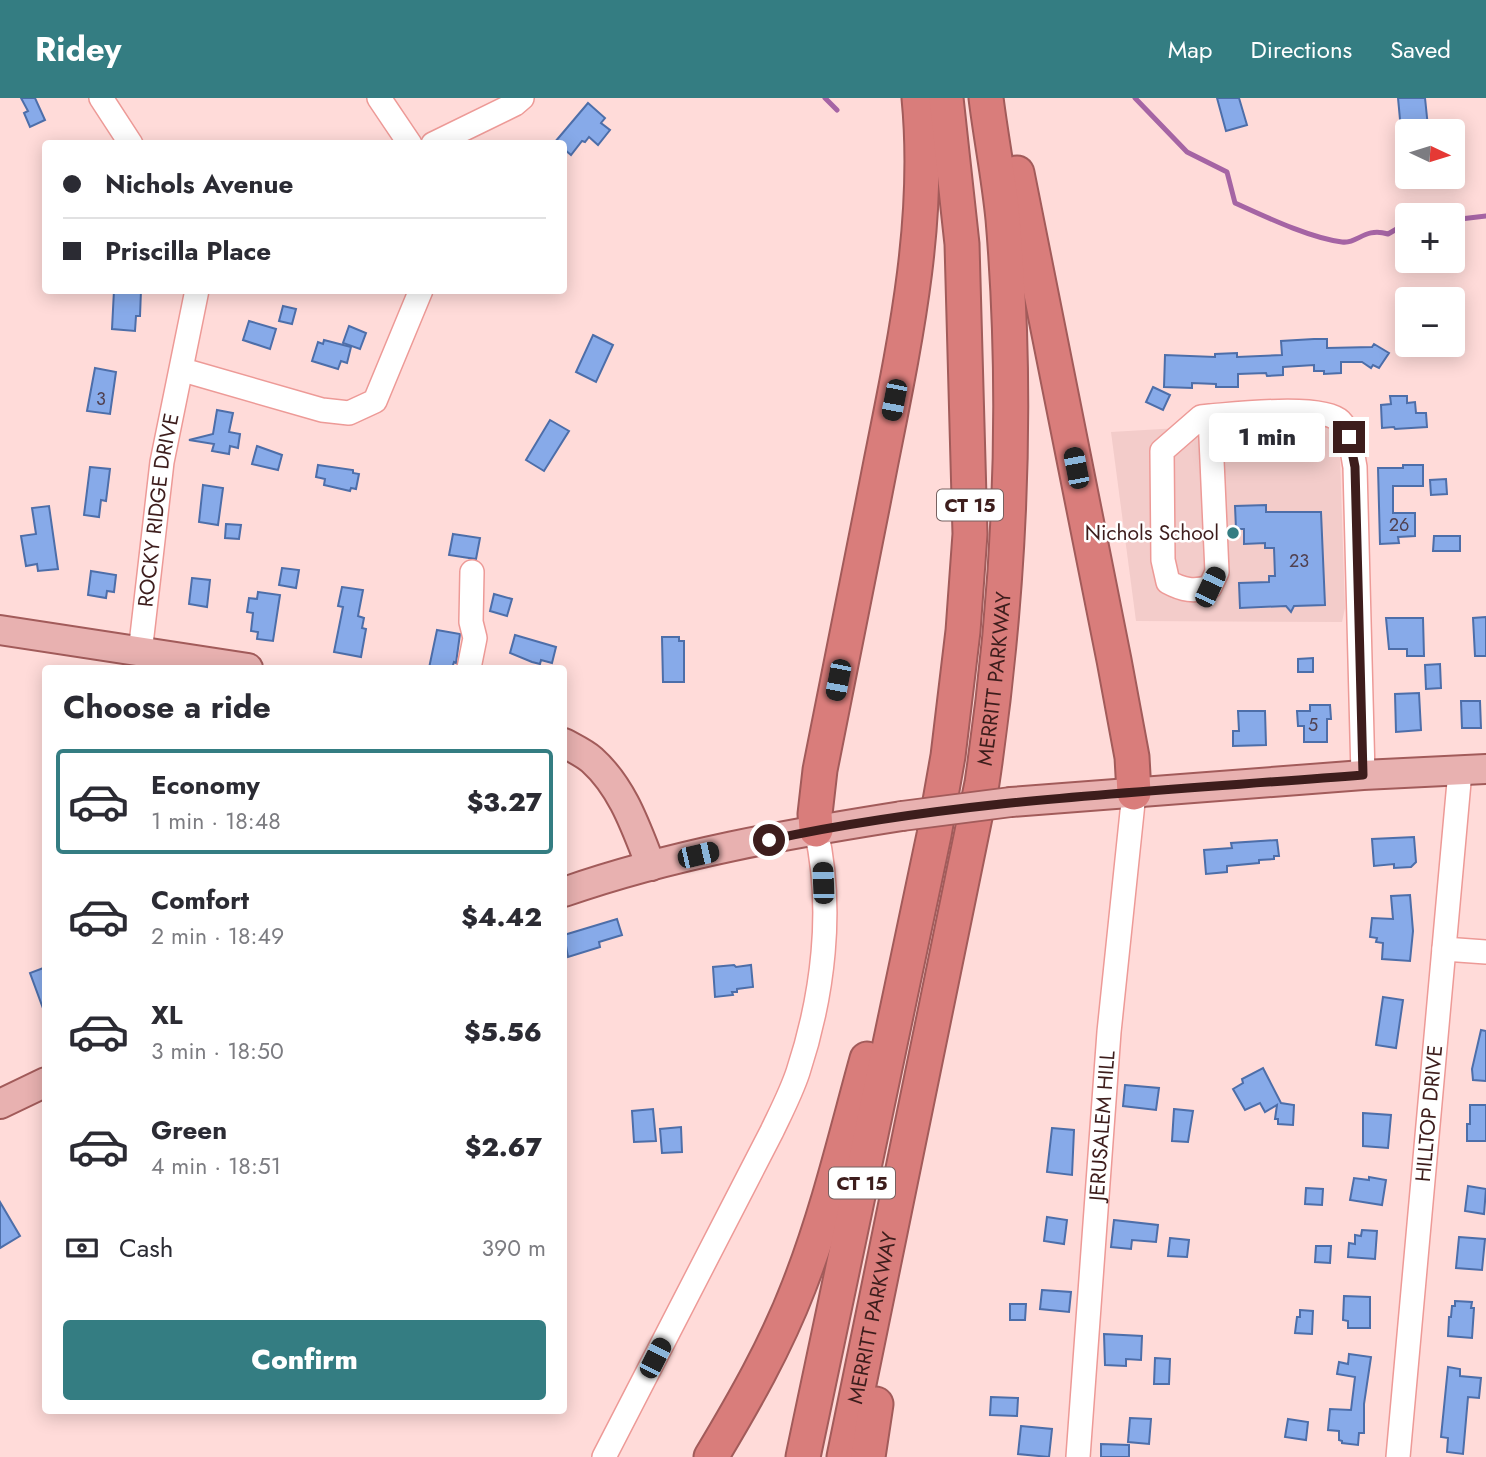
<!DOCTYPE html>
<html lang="en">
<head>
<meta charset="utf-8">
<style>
	:root { --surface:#fff; --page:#f2f2f3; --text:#2b2b33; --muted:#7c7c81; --line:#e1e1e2; --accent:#347d82 }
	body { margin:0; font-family:Jost,sans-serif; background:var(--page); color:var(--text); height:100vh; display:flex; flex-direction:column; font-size:26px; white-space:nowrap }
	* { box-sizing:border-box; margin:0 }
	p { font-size:23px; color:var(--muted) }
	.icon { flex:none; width:38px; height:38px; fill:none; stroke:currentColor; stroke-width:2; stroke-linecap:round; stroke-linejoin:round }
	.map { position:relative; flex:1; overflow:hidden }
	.panel { position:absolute; left:42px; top:567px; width:525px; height:749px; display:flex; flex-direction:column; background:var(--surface); border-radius:7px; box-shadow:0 4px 18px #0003 }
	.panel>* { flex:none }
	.guide { position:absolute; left:42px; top:42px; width:525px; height:154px; border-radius:7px; box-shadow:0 4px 18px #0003; display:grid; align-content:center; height:154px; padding:0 21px; background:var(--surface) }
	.needle { width:46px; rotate:94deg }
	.buttons { position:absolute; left:1395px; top:21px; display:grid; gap:14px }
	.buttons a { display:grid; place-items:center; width:70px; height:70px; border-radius:7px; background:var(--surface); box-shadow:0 4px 18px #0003; font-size:35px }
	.end { position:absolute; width:32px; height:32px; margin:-16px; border:9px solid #3d1d1c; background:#fff; box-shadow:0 0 0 4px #fff }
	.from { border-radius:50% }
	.bubble { position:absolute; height:49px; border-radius:7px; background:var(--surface); box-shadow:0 4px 18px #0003; font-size:23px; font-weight:800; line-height:49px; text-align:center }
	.car { position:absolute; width:21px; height:42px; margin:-21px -10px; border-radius:9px; box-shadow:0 0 5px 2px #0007; background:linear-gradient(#222 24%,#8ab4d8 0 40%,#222 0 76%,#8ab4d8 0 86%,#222 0) }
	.guide b { display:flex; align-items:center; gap:24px; height:66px; font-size:26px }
	.guide b+b { border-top:2px solid var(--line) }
	.guide i { width:18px; height:18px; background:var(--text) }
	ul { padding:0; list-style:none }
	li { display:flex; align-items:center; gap:21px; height:105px; margin:0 14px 10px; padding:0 7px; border:4px solid transparent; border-radius:7px }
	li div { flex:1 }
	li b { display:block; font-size:26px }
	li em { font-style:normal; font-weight:800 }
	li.active { border-color:var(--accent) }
	li>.icon { width:63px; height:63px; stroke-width:1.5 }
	h2 { padding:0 21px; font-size:32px; line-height:84px }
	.pay { display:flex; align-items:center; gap:18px; height:77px; padding:0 21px; font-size:26px }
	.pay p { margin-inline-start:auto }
	.primary-button { display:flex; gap:14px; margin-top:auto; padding:14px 21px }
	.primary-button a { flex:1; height:80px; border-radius:7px; background:var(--accent); color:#fff; font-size:28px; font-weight:800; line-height:80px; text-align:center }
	header { display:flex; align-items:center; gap:42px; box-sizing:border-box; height:98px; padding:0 35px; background:var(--accent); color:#fff }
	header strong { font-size:33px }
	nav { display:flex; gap:38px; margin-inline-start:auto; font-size:24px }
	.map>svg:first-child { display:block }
	.built { fill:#f3ccca }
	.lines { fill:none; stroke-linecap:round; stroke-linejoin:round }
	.stream { stroke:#a564a4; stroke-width:5 }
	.building { fill:#87aae9; stroke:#4d6ea9; stroke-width:2 }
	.minor-casing { stroke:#ed9a97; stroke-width:26 }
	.major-casing { stroke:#a25b5a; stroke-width:32 }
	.highway-casing { stroke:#a25b5a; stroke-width:37 }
	.minor { stroke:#fff; stroke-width:23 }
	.major { stroke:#e8b1b0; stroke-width:28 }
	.highway { stroke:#d97d7b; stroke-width:33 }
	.major-bridge-casing { stroke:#a25b5a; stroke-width:32; stroke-linecap:butt }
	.major-bridge { stroke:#e8b1b0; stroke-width:28 }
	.route { stroke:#3d1d1c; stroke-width:9 }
	.poi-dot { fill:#347d82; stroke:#fff; stroke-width:2.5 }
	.labels { text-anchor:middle; stroke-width:5; stroke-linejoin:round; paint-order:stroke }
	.number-label { font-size:18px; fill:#50404f }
	.shield { fill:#fff; stroke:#776160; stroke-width:2 }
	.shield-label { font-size:19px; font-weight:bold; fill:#3d1d1c }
	.street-label { font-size:21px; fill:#3d1d1c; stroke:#fff }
	.poi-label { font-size:21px; fill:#3d1d1c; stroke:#fff; text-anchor:end }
</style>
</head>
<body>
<header>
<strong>Ridey</strong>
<nav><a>Map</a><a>Directions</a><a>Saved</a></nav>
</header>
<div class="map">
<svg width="1486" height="1359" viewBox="0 0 1486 1359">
	<rect width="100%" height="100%" fill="#ffdbd9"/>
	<path class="built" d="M1313,322L1325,324L1332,332L1340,360L1345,510L1342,524L1136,523L1111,334Z"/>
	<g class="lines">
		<g class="stream">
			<path d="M825,0L837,12"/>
			<path d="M1135,0L1187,54L1227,74L1235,105C1266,119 1310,140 1342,144C1358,146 1364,129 1388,136L1407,125"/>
			<path d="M1421,117H1423"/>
			<path d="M1452,122L1486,118"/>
		</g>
	</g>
	<g class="building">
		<path d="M21,0H35L45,22L30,29L24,15L28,13Z"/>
		<path d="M1217,0H1239L1247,27L1226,33Z"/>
		<path d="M1398,0H1425L1428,29L1401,32Z"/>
		<path d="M588,5L605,20L601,25L610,32L598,47L589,39L585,44L582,43L571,57L564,51V46L555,44Z"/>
		<path d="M114,192H141L140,218H136L135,233L112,231Z"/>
		<path d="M283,208L296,211L292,226L279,223Z"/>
		<path d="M249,223L276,231L270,251L243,242Z"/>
		<path d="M349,228L366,235L360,251L343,245Z"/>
		<path d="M593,237L613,247L596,284L576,274Z"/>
		<path d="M1314,241H1327V250L1372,249L1374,246L1389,255L1379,270L1373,267L1371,270L1362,264H1341V275L1324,276V273H1314V267L1283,269V277L1267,278L1266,275L1238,276V289H1216V286L1192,285V290L1164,289L1165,257L1215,259V256L1237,255V259L1282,257L1281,243Z"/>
		<path d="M324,242L351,249L347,265L341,263L338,271L312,263L318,244L323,246Z"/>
		<path d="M95,270L116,274L110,316L87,313Z"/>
		<path d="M1153,289L1170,297L1163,312L1146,304Z"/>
		<path d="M1390,298H1407V305L1415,304L1416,315H1426L1427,329L1395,331L1394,329L1382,330L1381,307L1391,306Z"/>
		<path d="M217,312L233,315L229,334L240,336L238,350L230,348L229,356L212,353L214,346L189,342L213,336Z"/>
		<path d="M550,322L569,333L544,373L526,362Z"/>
		<path d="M257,348L282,357L278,372L252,366Z"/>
		<path d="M318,367L353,372V375L359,376L356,391L351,390L350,393L324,387L325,381L316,379Z"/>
		<path d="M1403,367H1423V388H1393V415H1415V438L1398,439L1399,445L1380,446L1378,370H1403Z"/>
		<path d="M90,369L110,371L106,403L101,402L99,419L84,417Z"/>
		<path d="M1446,381L1447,396L1431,397L1430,382Z"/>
		<path d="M203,387L223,390L218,427L199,424Z"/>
		<path d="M1266,407V414H1321L1325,507L1294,508L1291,514L1286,508L1240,510L1239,485L1269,484V478H1275L1274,450H1265V445L1244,446V431H1236L1235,408Z"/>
		<path d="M49,408L58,471L38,473L37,466L26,468L21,438L36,436L32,410Z"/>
		<path d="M226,426L241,427L239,441L225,440Z"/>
		<path d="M453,436L480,440L476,461L449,457Z"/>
		<path d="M1434,438H1460V453H1433Z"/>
		<path d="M282,470L299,472L296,490L279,487Z"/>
		<path d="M91,473L116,477L114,494L107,493L106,500L88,497Z"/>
		<path d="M192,480L210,482L207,509L189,506Z"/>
		<path d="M342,489L363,492L358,518L364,520L362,530L366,531L361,559L334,554L343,509L338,508Z"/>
		<path d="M258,494L280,497L273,543L257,541L258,534L251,533L253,515L247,514L249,500L257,501Z"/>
		<path d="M494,496L512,501L507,518L490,513Z"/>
		<path d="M1486,519V558H1475L1473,520Z"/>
		<path d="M1386,520H1423L1424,558H1407V551H1389Z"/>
		<path d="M437,532L460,536L456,565L454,564L452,570H429Z"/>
		<path d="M515,537L556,549L552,565L541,562L540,566L532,564L510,555Z"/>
		<path d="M662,539H679V543H684V584H663Z"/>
		<path d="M1313,560V574H1298V561Z"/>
		<path d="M1440,566L1441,590L1426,591L1425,567Z"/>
		<path d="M1419,595L1421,632L1396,634L1395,596Z"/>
		<path d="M1461,603H1480L1481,630H1462Z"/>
		<path d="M1310,607H1330L1331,621H1327V644H1304V628H1298L1297,613H1310Z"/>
		<path d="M1238,613H1265L1266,647L1233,648V633H1239Z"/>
		<path d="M1414,739L1416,764L1411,769L1394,770V766L1374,768L1372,741Z"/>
		<path d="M1277,742L1279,758H1274V761L1259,762V765L1227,768V774L1206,776L1204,752L1232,750L1231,745Z"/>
		<path d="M1410,797L1413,833L1410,863L1382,861L1383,845L1376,844L1377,840L1370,839L1372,820L1393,821L1391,798Z"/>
		<path d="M617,821L622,837L599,844L600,849L568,859L564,837Z"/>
		<path d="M734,867L736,869L751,867L753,889L737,891V894H732L733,897L715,899L713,869Z"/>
		<path d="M46,869V913H44L30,875Z"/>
		<path d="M1383,899L1403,902L1396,950L1376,947Z"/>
		<path d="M1481,932L1486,933V983L1473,982L1472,971Z"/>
		<path d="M1263,970L1281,1005L1294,1007L1293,1027L1278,1026V1021H1275L1277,1007L1265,1014L1260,1005L1245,1012L1233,991L1243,985L1242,981Z"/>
		<path d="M1125,987L1159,990L1156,1012L1123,1008Z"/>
		<path d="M1470,1007H1486V1043H1467V1026H1470Z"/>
		<path d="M653,1011L656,1043L634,1044L632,1013Z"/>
		<path d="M1174,1011L1193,1013L1188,1044L1172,1043Z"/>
		<path d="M1363,1015L1391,1017L1388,1050L1363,1048Z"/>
		<path d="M681,1029L682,1054L662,1055L660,1031Z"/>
		<path d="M1052,1030L1074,1032L1072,1077L1047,1074Z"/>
		<path d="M1369,1079L1386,1082L1382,1107L1350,1102L1354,1080L1369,1082Z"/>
		<path d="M1468,1088L1486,1091L1484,1116L1465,1113Z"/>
		<path d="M1306,1090L1323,1091L1322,1107L1305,1106Z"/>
		<path d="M0,1104L20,1138L0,1150Z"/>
		<path d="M1047,1119L1067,1122L1064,1146L1044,1143Z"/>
		<path d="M1114,1122L1158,1127L1156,1144L1132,1142L1131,1151L1111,1149Z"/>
		<path d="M1362,1132L1377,1133L1375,1161L1348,1159L1349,1145L1355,1146V1137L1361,1138Z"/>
		<path d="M1459,1139L1485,1141L1482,1172L1456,1170Z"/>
		<path d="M1170,1140L1189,1142L1187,1159L1168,1158Z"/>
		<path d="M1316,1148H1331L1330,1165L1315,1164Z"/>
		<path d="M1042,1192L1071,1194L1069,1214L1040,1211Z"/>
		<path d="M1344,1198L1370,1199V1230H1348V1223L1343,1222Z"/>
		<path d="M1455,1203L1472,1204L1471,1210H1474L1472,1240L1448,1238L1449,1219H1451L1452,1208H1455Z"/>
		<path d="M1010,1206H1026L1025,1222H1010Z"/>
		<path d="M1300,1212L1313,1213L1312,1236L1295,1235L1297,1219H1300Z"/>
		<path d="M1104,1236L1142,1238L1141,1262L1126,1261V1268L1105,1267Z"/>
		<path d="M1349,1256L1371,1259L1364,1306V1335H1359L1358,1347L1342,1345V1343L1339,1342V1333L1328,1332L1330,1311L1351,1312L1355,1279L1337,1276L1339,1264L1348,1266Z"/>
		<path d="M1155,1260L1170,1261L1169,1286H1154Z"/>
		<path d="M1448,1269L1460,1271V1278L1481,1280L1479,1300L1468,1299L1463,1356L1447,1354L1448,1340L1441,1339Z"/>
		<path d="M991,1299L1018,1300L1017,1318L990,1317Z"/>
		<path d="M1130,1320L1151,1321L1149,1346L1128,1344Z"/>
		<path d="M1288,1321L1308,1324L1306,1342L1285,1339Z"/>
		<path d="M1021,1328L1052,1331L1049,1359L1018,1356Z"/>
		<path d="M1101,1346L1129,1347V1359H1101Z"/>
	</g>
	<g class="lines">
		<defs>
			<g id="minor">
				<path d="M101,0L131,46"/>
				<path d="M379,0L410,46"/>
				<path d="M433,46L515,6L522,0"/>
				<path d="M183,272L322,312L349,315L375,303L421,192"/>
				<path d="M1210,318L1217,474L1210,489C1194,494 1183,492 1168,484L1163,462L1162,353L1201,319L1210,318C1236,316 1323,306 1340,323C1351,334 1352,354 1355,369L1363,677"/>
				<path id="s1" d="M140,555L162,364L197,192"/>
				<path d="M469,570L475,540L471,524L472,474"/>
				<path d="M1444,851L1486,854"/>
				<path d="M604,1359L772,1033C781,1014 791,995 798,974C823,898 834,811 816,732"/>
				<path id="s2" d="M1078,1359L1109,934L1134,695"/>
				<path id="s3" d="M1398,1359L1460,673"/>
			</g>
			<g id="major">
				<path d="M0,532L248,570"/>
				<path d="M564,645C573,650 584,655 592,662C623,690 636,730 651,768"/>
				<path d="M1011,704L1363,677L1486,671"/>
				<path d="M564,794C673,756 788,736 902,718"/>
				<path d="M0,1006L46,984"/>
			</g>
			<g id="highway">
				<path d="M1017,75L1114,562L1132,659L1134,695"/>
				<path d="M816,732L815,716L820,672C840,570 861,467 881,364C905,244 931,123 919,0"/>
				<path d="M711,1359C744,1304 776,1248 799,1188C828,1114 846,1037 867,961"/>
				<path d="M803,1359L934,737L948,658L963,533L970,436L962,146L946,0"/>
				<path id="s4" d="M844,1359L982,685C1010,496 1019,311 1003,121C999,80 991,40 986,0"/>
				<path d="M868,1359L876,1306"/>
			</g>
		</defs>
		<use href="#minor" class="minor-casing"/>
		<use href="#major" class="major-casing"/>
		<use href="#highway" class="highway-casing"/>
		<use href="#minor" class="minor"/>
		<use href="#major" class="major"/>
		<use href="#highway" class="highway"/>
		<defs>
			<path id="major-bridge" d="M902,718L1011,704"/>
		</defs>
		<use href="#major-bridge" class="major-bridge-casing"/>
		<use href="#major-bridge" class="major-bridge"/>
	</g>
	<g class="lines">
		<path class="route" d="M769,742C964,700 1165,693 1363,677L1355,369L1349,339"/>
	</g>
	<circle class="poi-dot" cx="1233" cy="435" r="7"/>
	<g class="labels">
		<g class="number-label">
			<text x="101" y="307">3</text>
			<text x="1399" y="433">26</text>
			<text x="1299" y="469">23</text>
			<text x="1313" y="633">5</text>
		</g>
		<g class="shield">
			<rect x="937" y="391.5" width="66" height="31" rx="5"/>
			<rect x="829" y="1069.5" width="66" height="31" rx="5"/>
		</g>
		<g class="shield-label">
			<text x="970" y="414">CT 15</text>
			<text x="862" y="1092">CT 15</text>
		</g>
		<g class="street-label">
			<text dy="7" stroke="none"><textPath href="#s1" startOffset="144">ROCKY RIDGE DRIVE</textPath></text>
			<text dy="7" stroke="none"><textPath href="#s4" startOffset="793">MERRITT PARKWAY</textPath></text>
			<text dy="7" stroke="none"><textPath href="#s3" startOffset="345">HILLTOP DRIVE</textPath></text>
			<text dy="7" stroke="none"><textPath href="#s2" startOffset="332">JERUSALEM HILL</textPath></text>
			<text dy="7" stroke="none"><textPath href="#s4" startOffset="142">MERRITT PARKWAY</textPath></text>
		</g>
		<g class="poi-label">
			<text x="1219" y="442">Nichols School</text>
		</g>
	</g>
</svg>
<div class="buttons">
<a><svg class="needle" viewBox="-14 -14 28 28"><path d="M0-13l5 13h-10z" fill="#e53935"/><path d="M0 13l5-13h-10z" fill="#7c7c81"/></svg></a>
<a>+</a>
<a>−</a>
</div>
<i class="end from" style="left:769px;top:742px"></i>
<i class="end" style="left:1349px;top:339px"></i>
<div class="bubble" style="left:1209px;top:315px;width:116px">1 min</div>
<i class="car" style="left:894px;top:302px;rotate:191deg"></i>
<i class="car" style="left:1076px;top:370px;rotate:349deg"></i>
<i class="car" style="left:1210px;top:489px;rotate:25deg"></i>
<i class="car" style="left:838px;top:582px;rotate:191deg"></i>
<i class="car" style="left:698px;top:757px;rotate:77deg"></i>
<i class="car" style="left:823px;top:785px;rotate:358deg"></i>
<i class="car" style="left:655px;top:1260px;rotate:27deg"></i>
<div class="guide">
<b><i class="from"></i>Nichols Avenue</b>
<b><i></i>Priscilla Place</b>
</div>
<section class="panel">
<h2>Choose a ride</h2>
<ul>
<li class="active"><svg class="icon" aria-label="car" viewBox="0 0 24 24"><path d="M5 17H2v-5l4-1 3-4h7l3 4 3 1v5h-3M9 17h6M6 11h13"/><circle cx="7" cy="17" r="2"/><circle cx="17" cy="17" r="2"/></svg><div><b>Economy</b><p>1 min · 18:48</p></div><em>$3.27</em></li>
<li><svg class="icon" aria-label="car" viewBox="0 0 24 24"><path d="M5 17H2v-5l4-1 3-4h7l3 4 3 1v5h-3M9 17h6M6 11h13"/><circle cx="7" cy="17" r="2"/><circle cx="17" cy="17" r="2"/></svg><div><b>Comfort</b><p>2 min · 18:49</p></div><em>$4.42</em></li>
<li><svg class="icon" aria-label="car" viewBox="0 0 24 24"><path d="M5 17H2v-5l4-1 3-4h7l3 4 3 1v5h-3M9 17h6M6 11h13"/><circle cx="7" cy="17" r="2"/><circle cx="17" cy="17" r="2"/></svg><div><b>XL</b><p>3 min · 18:50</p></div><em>$5.56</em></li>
<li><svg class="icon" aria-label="car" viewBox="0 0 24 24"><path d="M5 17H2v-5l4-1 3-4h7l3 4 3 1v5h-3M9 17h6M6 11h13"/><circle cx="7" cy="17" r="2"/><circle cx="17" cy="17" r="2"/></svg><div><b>Green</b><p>4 min · 18:51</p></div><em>$2.67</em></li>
</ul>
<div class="pay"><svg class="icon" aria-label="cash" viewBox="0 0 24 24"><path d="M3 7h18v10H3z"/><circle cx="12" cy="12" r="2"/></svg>Cash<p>390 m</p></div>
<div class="primary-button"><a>Confirm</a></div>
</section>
</div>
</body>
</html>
